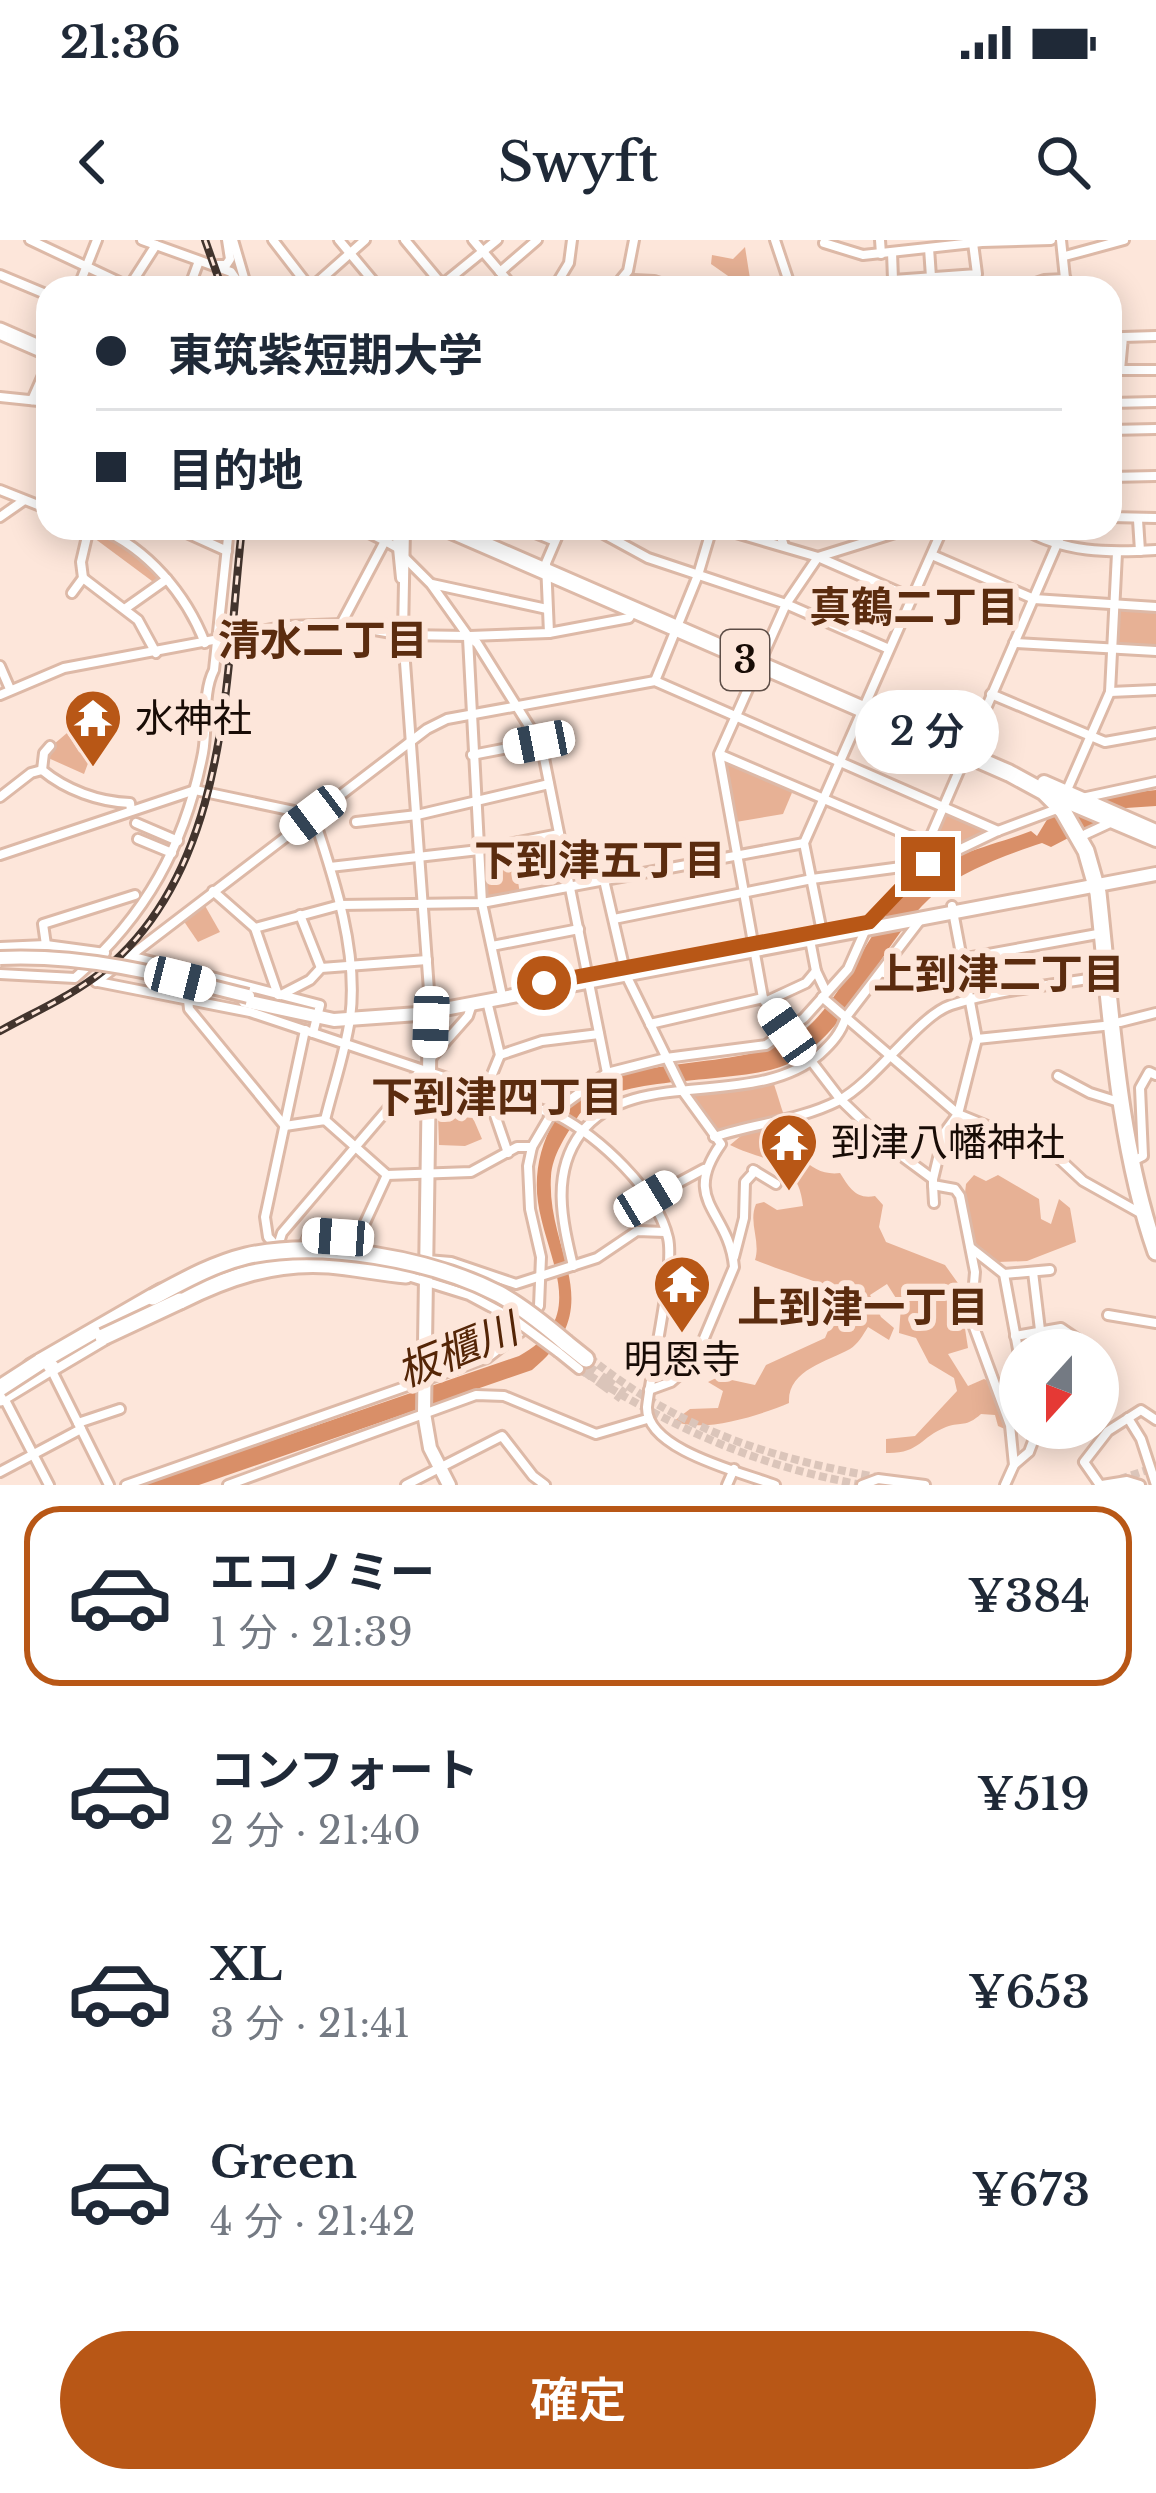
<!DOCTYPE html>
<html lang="ja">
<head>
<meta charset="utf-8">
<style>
	:root { --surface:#fff; --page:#f2f2f3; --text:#1f2937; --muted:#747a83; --line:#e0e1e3; --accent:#b85716 }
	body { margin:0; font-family:"Libre Baskerville","Noto Sans JP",serif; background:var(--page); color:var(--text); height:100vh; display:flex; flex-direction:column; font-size:45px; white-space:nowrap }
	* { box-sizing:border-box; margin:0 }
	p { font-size:39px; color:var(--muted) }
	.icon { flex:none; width:66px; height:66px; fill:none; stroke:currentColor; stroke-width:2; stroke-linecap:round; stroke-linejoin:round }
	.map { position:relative; height:1245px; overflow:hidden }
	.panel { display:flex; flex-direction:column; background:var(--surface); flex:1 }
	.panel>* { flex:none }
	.banner { position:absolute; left:36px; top:36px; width:1086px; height:264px; border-radius:36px; box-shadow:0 6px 30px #0003; display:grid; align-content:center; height:264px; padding:0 60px; background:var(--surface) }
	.needle { width:78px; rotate:201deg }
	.buttons { position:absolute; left:999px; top:1089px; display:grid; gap:24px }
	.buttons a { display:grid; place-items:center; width:120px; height:120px; border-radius:50%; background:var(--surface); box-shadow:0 6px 30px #0003; font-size:60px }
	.end { position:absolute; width:54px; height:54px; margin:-27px; border:15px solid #b85716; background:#fff; box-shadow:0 0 0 6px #fff }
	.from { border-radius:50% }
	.bubble { position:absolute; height:84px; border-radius:42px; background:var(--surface); box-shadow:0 6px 30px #0003; font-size:39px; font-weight:600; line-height:84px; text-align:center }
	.car { position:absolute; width:36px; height:72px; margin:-36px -18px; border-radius:15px; box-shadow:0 0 9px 3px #0007; background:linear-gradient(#fff 24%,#345 0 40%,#fff 0 76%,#345 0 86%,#fff 0) }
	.banner b { display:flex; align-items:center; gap:42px; height:114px; font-size:45px }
	.banner b+b { border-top:3px solid var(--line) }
	.banner i { width:30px; height:30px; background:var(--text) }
	ul { padding:21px 0 0; list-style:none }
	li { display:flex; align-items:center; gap:36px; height:180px; margin:0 24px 18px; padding:0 36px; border:6px solid transparent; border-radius:36px }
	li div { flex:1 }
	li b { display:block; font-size:45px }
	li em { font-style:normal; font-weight:600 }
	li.selected { border-color:var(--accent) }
	li>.icon { width:108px; height:108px; stroke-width:1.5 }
	.action { display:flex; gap:24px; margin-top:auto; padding:24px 60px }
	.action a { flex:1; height:138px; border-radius:72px; background:var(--accent); color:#fff; font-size:48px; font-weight:600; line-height:138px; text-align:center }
	.status { display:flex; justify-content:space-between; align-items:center; height:84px; padding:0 60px; background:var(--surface); direction:ltr }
	.status svg { height:33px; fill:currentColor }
	header { display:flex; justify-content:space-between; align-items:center; height:156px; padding:0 60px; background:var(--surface); font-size:54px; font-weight:600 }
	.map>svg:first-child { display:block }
	.green { fill:#e7b195 }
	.water { fill:#d98f68 }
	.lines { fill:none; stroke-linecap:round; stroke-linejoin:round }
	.minor-tunnel { stroke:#dbc5ba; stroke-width:8; stroke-dasharray:8 4; stroke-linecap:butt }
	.highway-tunnel { stroke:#dbc5ba; stroke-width:15; stroke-dasharray:15 8; stroke-linecap:butt }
	.minor-casing { stroke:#ddb9a7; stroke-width:14 }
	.major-casing { stroke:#ddb9a7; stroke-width:18 }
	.highway-casing { stroke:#ddb9a7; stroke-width:21 }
	.minor { stroke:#fff; stroke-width:8 }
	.major { stroke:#fff; stroke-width:12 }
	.highway { stroke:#fff; stroke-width:15 }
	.rail-casing { stroke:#42342d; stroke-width:8 }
	.rail { stroke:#fde6da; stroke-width:3; stroke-dasharray:9; stroke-linecap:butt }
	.minor-bridge-casing { stroke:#ddb9a7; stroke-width:14; stroke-linecap:butt }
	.major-bridge-casing { stroke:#ddb9a7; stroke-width:18; stroke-linecap:butt }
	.highway-bridge-casing { stroke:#ddb9a7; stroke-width:21; stroke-linecap:butt }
	.minor-bridge { stroke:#fff; stroke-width:8 }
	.major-bridge { stroke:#fff; stroke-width:12 }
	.highway-bridge { stroke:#fff; stroke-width:15 }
	.route { stroke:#b85716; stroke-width:15 }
	.labels { text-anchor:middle; stroke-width:12; stroke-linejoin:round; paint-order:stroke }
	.shield { fill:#fde6da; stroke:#5d4d46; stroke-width:3 }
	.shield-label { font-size:36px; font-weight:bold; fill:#180c06 }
	.poi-label { font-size:39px; fill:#180c06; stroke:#fde6da; text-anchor:start }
	.neighbourhood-label { font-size:42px; font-weight:bold; fill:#5b2c0f; stroke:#fde6da }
	.water-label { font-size:42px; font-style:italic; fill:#542506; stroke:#fde6da }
</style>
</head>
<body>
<div class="status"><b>21:36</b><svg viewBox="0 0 49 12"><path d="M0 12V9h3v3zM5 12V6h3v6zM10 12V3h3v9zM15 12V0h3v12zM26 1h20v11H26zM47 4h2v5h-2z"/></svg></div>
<header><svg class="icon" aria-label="back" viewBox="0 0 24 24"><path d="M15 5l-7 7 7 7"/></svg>Swyft<svg class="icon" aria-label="search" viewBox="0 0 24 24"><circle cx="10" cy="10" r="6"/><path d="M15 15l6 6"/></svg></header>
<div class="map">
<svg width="1156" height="1245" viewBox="0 0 1156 1245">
	<rect width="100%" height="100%" fill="#fde6da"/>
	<g class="green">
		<path d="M745,7L751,45L731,48V38L711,24L712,15L733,19Z"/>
		<path d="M98,290L129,309L163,339L156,344L90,295Z"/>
		<path d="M1118,367L1156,369V408L1116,406Z"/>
		<path d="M67,493L79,512L90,518L84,534L46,517L47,510Z"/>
		<path d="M730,520L794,548L783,574L736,582L727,523Z"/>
		<path d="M947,572L991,592L928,619Z"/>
		<path d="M512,603L520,654L483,661L481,608Z"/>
		<path d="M204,664L220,692L198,702L183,680Z"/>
		<path d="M773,841L785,879L716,893L689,856Z"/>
		<path d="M438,875L473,878L482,899L465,906L439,905Z"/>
		<path d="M778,888C794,909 810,937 840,933C849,947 856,960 875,956L883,965L879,987L886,1002L945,1025L960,1046L970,1050L964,1082L968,1108L948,1114L968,1146L984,1139L991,1142L1007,1190L998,1186L995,1175L981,1174C965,1188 963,1181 946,1187C920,1197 920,1214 886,1213V1199L915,1196L957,1151L954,1138L929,1123L916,1098L899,1093L901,1066L887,1044L870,1055L881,1077L894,1088L889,1100L868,1087C863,1095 858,1104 850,1109C827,1122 787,1130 789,1163C761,1175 702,1194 674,1181L690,1169L718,1168L723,1151L708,1142L718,1137L755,1145L766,1125L825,1098L833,1079L843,1076L849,1057C823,1042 784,1032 755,1020C761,1001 748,983 756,964L764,962L777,970L803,966C798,917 763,922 730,905L742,895Z"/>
		<path d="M974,935L986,941L998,935L1039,959L1041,979L1051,984L1059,959L1070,968L1076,1002L1027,1021L998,1022L977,1006L971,989L965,953L966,944Z"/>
	</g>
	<path class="water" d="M1156,550V566L1126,568L1051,607L1042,603C1005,615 956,633 928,660C880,706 851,788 794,821C745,849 608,829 577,878C566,895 552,916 551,936C546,1013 611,1065 532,1130L199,1245H142L519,1116C591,1077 546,1020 538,962C534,935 540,905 554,882C596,811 714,833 782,804C839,780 867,683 914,642C943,615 995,605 1031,591L1037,596L1048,578L1109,555Z"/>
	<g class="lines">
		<g class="minor-tunnel">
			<path d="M589,1117C677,1189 771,1219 882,1238"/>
			<path d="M579,1129C673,1188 752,1225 863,1245"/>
			<path d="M1120,1239L1156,1227"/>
		</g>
		<path class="highway-tunnel" d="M581,1125L623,1156"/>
		<defs>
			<g id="minor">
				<path d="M30,0L132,48"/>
				<path d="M142,0L231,32L242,48"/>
				<path d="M233,0L247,48"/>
				<path d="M273,0L310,48"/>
				<path d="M339,0L379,48"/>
				<path d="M405,0L444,47"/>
				<path d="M473,0L514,48"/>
				<path d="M775,0L791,48"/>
				<path d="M880,0L881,14"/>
				<path d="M1061,0L1066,48"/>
				<path d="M824,3L863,15L982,2L1051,0"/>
				<path d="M929,8L931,37"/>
				<path d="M892,12L893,40L977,34L973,3"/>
				<path d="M1065,16L1124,0"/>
				<path d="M218,25H226L230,19L227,0"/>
				<path d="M500,32L537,0"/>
				<path d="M0,35L48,55"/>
				<path d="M634,40L654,41L675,48"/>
				<path d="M792,44L803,48"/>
				<path d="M129,47L156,5"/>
				<path d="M78,48L97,0"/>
				<path d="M189,48L199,21"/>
				<path d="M311,48L365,0"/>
				<path d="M438,48L497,0"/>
				<path d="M554,48L569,23L572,0"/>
				<path d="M614,48L628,31L634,0"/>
				<path d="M1021,48L1044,40L1066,39"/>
				<path d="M1110,130H1156"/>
				<path d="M1120,130L1123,97L1156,96"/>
				<path d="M0,157L48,162"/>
				<path d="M32,160L48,124"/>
				<path d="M1110,163L1156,162"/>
				<path d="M1110,190L1156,189"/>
				<path d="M1110,237L1156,236"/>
				<path d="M0,250L48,269"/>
				<path d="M0,277L23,261"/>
				<path d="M1110,277L1156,278"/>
				<path d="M1138,280L1140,311"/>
				<path d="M99,288C148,309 186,354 205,403"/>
				<path d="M176,288L227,311"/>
				<path d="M359,288L385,301"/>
				<path d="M396,288L401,338"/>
				<path d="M405,288L403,395L430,764"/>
				<path d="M523,288L555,301"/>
				<path d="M593,288L648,318L786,364L889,409"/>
				<path d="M719,288L818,317L912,358"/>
				<path d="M778,288L784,306"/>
				<path d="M911,288L818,317L786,364L719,514L763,758L841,860L891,908L933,939V945L955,949L960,956L975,1032L971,1079L1010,1185L1014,1225L1005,1245"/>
				<path d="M1022,288C1064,313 1108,313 1156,310"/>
				<path d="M932,315L1034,359L1156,367"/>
				<path d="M83,338L138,380L156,413"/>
				<path d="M432,344L547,369"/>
				<path d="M72,353L83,338L81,322L89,288"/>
				<path d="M126,368L167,339"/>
				<path d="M341,384L385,301L396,307"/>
				<path d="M549,393L546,323L561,288"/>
				<path d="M468,396L477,403L539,502L544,518L607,833"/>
				<path d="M470,396L549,393L629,378L633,371"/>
				<path d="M468,398L482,663L501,751"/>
				<path d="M1014,403L1156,411"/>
				<path d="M0,426L10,449"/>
				<path d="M655,441L698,335L712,288"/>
				<path d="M1110,452L1156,450"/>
				<path d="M991,454L1105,502L1156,493"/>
				<path d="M0,455L64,428L288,386L341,384L403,395L468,396L431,344L405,318"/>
				<path d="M472,515L539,502"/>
				<path d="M721,515L927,603"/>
				<path d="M42,530C66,550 99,562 130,563L131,570"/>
				<path d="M42,530L44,513L50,506"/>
				<path d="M1067,550L1110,452L1117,313"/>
				<path d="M0,557L31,533L42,530"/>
				<path d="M1082,558L1156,542"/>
				<path d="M356,582L417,575L549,544"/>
				<path d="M136,583L178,601"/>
				<path d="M1086,594L1112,582"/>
				<path d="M138,599L172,613"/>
				<path d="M0,615L195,550L313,575C334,638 359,712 350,779C345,813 333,847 325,880"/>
				<path d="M330,627L479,610L559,594"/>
				<path d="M604,640L626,735L684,853L721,904C680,962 729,970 734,1027L694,1122L671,1142L649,1150"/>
				<path d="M213,651L255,688L278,755"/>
				<path d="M300,675L321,728"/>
				<path d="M614,679L812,639L931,623L998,591L1057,569"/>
				<path d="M255,688L340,665L482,663L804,603"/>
				<path d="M822,692L804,603L943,288"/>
				<path d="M810,700L816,731"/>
				<path d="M46,705L43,684L135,655"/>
				<path d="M492,706L579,689"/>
				<path d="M0,707L46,705L105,713"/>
				<path d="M884,733L1103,693"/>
				<path d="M0,734L75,738C146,676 185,605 203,513C208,487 202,453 214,430L229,288"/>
				<path d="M96,742L427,489L447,479L655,441L998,591"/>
				<path d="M98,742L250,772L313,793L320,765L130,716"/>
				<path d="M281,755L310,740L321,728L427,720"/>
				<path d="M822,757L958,874L1053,913L1083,941L1142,974"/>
				<path d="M188,760L189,769L284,885"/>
				<path d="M487,761L500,815L486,849L508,913"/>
				<path d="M765,762L806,743L816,731L826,752"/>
				<path d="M1120,782L1156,773"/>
				<path d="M650,784L763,758"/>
				<path d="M313,793L557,875C599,897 657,950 668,998C675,1028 651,1130 647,1167C646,1210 741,1232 775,1245"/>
				<path d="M977,799L1113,785"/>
				<path d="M500,815L542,801L599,794"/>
				<path d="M431,818L468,776L472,764"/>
				<path d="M1058,836L1090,853L1122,863"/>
				<path d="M285,886L325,880L387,935L471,932L517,907H532"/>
				<path d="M714,897C755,883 798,881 838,861C876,841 918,776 951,765C1000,749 1056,745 1106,736"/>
				<path d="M1137,919L1143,916L1140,848L1149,832L1156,835"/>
				<path d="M753,930L776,944"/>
				<path d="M933,939L944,893L958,874L977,799L952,666"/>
				<path d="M933,945L934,963"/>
				<path d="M648,959L704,929"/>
				<path d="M304,1006L309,995L357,1000L387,935"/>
				<path d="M277,1007L268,997L265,977L305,790"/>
				<path d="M971,1008L1004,1034L1020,1120"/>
				<path d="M277,1009L282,993L421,830"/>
				<path d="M734,1017L744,978L745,942L755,931"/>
				<path d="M427,1020L451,1022L516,1044L597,1018L637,991L665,992"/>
				<path d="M573,1026C562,980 551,933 581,893C632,825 755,871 820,814C832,803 841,793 846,777L921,679"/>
				<path d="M1033,1032L1040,1090"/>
				<path d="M1004,1034L1050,1030"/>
				<path d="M408,1036L469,1055L512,1078"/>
				<path d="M1108,1075L1156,1083"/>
				<path d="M1015,1096L1061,1088L1089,1107"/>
				<path d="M558,1112L579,1129"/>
				<path d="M487,1117V1080"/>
				<path d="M52,1131L109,1245"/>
				<path d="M53,1131L107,1099"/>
				<path d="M5,1160L49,1245"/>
				<path d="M1128,1178L1141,1199L1156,1245"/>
				<path d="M1009,1180L1020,1176"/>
				<path d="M78,1183L120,1169"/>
				<path d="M1015,1224L1029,1212L1038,1188"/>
				<path d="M0,1232L81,1189"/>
				<path d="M126,1245L487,1118L523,1090L539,1066L541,1017L530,969L528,926L532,907L552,873L607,833L666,818L766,805L804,778L848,729L869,682L914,635L1064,288"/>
				<path d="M228,1245L476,1155L504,1156L596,1194L647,1179"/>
				<path d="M406,1245L502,1196L533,1236L545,1245"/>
				<path d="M727,1245L734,1229"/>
				<path d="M862,1245L878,1239L925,1245"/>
				<path d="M1100,1245L1084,1222L1108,1191L1141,1170L1156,1180"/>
				<path d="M1102,1245L1127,1241L1140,1245"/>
			</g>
			<g id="major">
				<path d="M1044,542L1156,591"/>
				<path d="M1052,556L1156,600"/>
				<path d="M245,761L334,780L418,774L1156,634"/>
				<path d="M430,765L424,1173L430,1208L449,1245"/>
			</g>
			<g id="highway">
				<path d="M0,91L48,112"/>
				<path d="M446,288L1009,533L1044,552L1063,571L1086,611L1098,653C1111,770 1117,901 1156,1012"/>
				<path d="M180,1061C228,1037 275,1021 329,1025C355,1027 380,1033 406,1035"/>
				<path d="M566,1103L586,1119"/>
				<path d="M31,1127L161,1052"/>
				<path d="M0,1158L51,1127"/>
			</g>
		</defs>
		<use href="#minor" class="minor-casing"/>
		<use href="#major" class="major-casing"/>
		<use href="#highway" class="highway-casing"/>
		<use href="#minor" class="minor"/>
		<use href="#major" class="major"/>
		<use href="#highway" class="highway"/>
		<defs>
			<g id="rail">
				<path d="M205,0L222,48"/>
				<path d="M0,791C34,772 72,756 103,731C230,628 225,436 242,288"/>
			</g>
		</defs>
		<use href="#rail" class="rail-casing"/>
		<use href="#rail" class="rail"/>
		<defs>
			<path id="minor-bridge" d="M512,1078L558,1112"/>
			<path id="major-bridge" d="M0,718C86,714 165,735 248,756"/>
			<g id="highway-bridge">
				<path d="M153,1057C183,1041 213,1024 246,1016C321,999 431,1019 499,1054C523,1067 545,1085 566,1103"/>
				<path d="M103,1097L180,1061"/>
				<path d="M0,1148L40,1122"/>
			</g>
		</defs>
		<use href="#minor-bridge" class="minor-bridge-casing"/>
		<use href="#major-bridge" class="major-bridge-casing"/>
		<use href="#highway-bridge" class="highway-bridge-casing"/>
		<use href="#minor-bridge" class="minor-bridge"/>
		<use href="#major-bridge" class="major-bridge"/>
		<use href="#highway-bridge" class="highway-bridge"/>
	</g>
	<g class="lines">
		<path class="route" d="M544,743L869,682L909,640L919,622L928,624"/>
	</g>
	<defs>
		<symbol id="temple-pin" viewBox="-11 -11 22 30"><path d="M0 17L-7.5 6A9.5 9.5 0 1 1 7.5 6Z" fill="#b85716" stroke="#fde6da"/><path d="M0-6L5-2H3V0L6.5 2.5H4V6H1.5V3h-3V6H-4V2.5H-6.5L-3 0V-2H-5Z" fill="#fff"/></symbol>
	</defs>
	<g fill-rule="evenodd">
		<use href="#temple-pin" x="60" y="445" width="66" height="90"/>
		<use href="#temple-pin" x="756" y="869" width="66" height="90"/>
		<use href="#temple-pin" x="649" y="1011" width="66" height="90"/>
	</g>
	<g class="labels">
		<rect class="shield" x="721" y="390" width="48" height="60" rx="9"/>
		<g class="shield-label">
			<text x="745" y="433">3</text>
		</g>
		<g class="poi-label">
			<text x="135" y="492">水神社</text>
			<text x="831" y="916">到津八幡神社</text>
			<text x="682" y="1133" text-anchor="middle">明恩寺</text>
		</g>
		<g class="neighbourhood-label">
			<text x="914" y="382">真鶴二丁目</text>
			<text x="323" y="415">清水二丁目</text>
			<text x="600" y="635">下到津五丁目</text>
			<text x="999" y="749">上到津二丁目</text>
			<text x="497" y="872">下到津四丁目</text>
			<text x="863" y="1082">上到津一丁目</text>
		</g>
		<g class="water-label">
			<text transform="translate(457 1110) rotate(-22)" y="15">板櫃川</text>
		</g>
	</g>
</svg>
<div class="buttons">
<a><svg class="needle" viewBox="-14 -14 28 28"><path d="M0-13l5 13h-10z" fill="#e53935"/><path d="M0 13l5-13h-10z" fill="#747a83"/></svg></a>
</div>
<i class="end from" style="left:544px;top:743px"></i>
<i class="end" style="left:928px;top:624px"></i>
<div class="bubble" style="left:855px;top:450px;width:144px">2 分</div>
<i class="car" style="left:539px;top:502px;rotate:259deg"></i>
<i class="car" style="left:313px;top:575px;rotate:233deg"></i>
<i class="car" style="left:180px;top:739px;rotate:104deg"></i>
<i class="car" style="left:431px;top:782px;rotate:182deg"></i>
<i class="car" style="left:787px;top:792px;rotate:325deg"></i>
<i class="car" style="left:648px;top:959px;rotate:59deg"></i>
<i class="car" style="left:338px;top:997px;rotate:274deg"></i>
<div class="banner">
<b><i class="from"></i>東筑紫短期大学</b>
<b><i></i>目的地</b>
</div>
</div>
<section class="panel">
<ul>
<li class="selected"><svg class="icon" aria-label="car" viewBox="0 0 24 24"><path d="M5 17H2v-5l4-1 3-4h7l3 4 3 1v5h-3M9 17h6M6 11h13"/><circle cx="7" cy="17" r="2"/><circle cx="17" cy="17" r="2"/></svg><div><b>エコノミー</b><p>1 分 · 21:39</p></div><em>¥384</em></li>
<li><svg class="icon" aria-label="car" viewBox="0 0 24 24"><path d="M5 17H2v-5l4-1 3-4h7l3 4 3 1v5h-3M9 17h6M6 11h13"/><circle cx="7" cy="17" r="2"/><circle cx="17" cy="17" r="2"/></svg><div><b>コンフォート</b><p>2 分 · 21:40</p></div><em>¥519</em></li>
<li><svg class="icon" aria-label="car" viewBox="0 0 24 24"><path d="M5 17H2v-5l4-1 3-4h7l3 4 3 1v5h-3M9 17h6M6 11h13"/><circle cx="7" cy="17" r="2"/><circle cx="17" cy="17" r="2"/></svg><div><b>XL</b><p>3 分 · 21:41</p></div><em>¥653</em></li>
<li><svg class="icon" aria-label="car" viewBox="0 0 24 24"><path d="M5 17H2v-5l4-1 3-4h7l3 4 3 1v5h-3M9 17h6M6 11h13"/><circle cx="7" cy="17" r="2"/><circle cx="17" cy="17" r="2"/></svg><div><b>Green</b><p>4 分 · 21:42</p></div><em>¥673</em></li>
</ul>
<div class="action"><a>確定</a></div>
</section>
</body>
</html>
